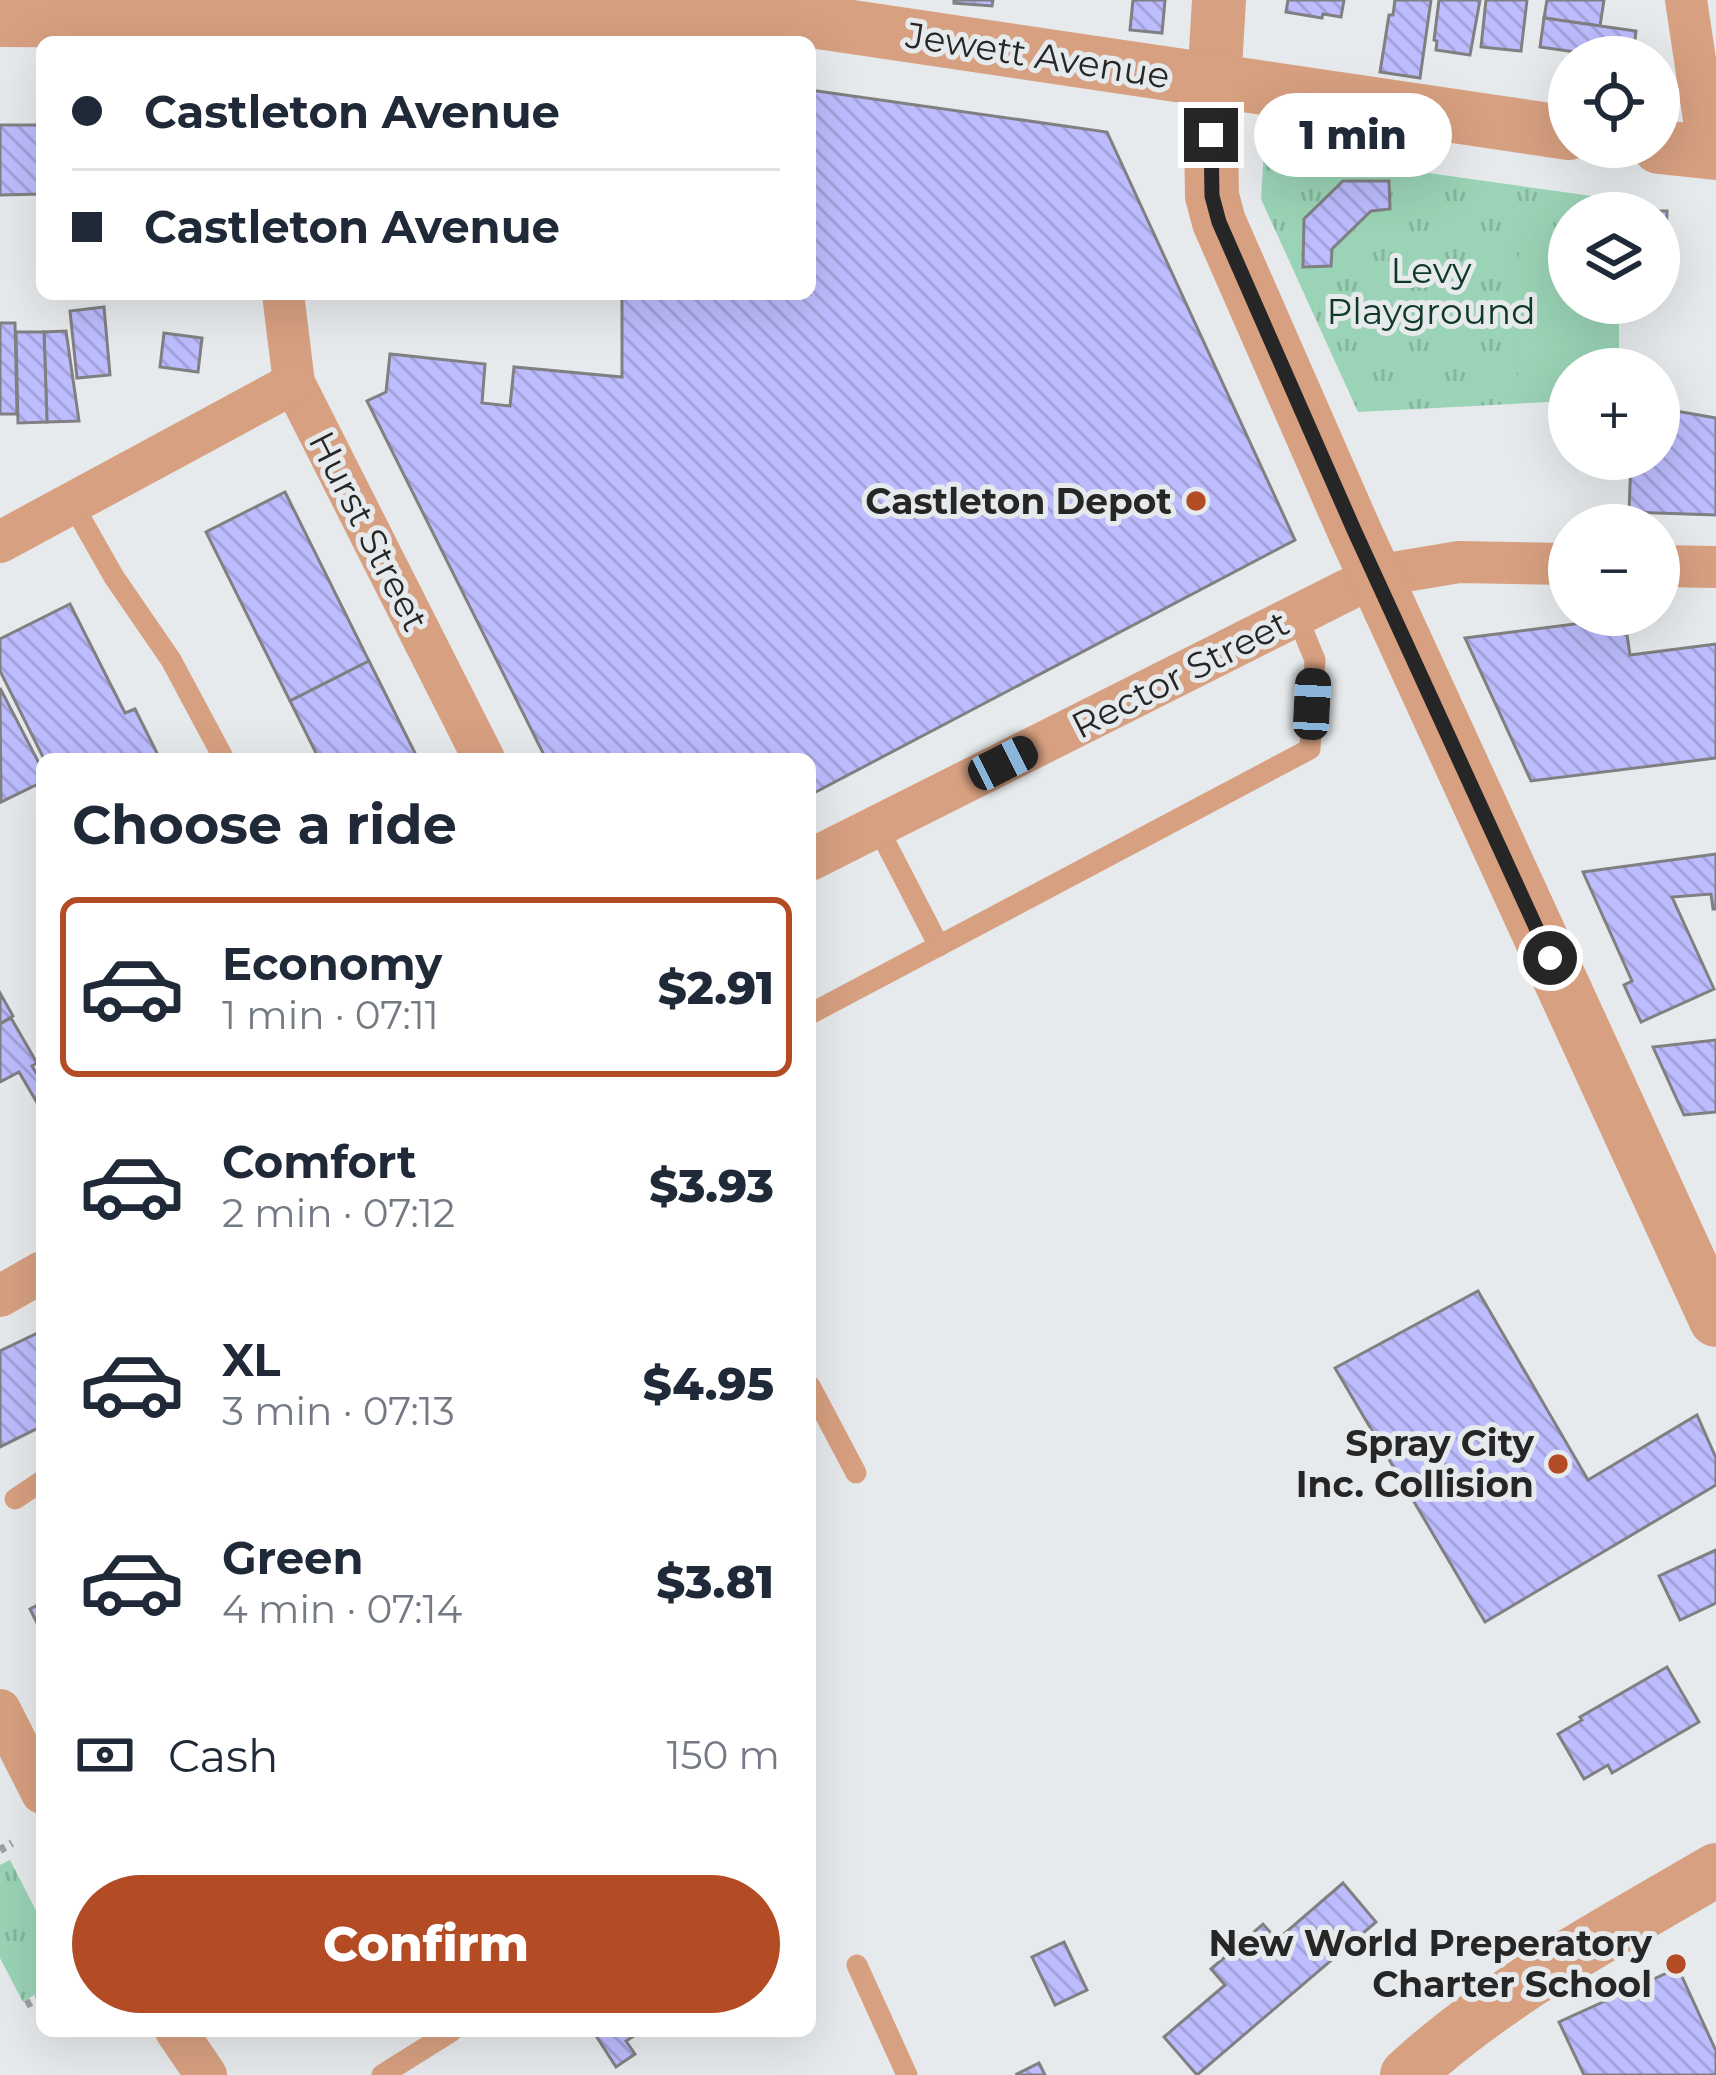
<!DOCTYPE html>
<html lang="en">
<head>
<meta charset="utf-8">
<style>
	:root { --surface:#fff; --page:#f6f6f7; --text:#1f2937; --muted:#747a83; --line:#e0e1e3; --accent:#b34c25 }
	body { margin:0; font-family:Montserrat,sans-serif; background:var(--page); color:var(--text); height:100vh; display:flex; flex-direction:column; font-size:45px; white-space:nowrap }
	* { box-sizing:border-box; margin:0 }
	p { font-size:39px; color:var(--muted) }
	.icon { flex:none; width:66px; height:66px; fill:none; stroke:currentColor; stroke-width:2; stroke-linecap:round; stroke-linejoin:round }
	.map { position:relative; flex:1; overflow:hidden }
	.details { position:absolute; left:36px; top:753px; width:780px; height:1284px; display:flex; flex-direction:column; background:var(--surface); border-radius:18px; box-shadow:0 12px 48px #0002 }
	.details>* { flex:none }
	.top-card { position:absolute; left:36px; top:36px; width:780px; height:264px; border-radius:18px; box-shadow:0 12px 48px #0002; display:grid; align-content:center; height:264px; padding:0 36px; background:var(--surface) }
	.controls { position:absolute; left:1548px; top:36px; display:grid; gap:24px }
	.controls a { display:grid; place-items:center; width:132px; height:132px; border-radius:50%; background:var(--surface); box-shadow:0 12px 48px #0002; font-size:60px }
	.end { position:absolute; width:54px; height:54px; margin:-27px; border:15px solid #262627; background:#fff; box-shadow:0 0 0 6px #fff }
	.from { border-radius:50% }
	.bubble { position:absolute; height:84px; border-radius:42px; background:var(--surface); box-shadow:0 12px 48px #0002; font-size:39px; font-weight:800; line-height:84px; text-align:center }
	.car { position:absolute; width:36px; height:72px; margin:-36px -18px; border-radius:15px; box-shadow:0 0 9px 3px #0007; background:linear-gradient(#222 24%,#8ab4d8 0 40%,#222 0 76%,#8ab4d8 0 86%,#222 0) }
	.top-card b { display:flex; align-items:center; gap:42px; height:114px; font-size:45px }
	.top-card b+b { border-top:3px solid var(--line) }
	.top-card i { width:30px; height:30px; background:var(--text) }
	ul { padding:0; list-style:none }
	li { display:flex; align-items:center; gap:36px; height:180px; margin:0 24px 18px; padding:0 12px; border:6px solid transparent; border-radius:18px }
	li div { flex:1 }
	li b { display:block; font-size:45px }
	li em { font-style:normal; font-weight:800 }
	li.current { border-color:var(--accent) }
	li>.icon { width:108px; height:108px; stroke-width:1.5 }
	h2 { padding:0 36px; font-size:54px; line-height:144px }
	.pay { display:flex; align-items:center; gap:30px; height:132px; padding:0 36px; font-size:45px }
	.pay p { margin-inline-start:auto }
	.cta { display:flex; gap:24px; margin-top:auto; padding:24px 36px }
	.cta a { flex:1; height:138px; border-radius:72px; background:var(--accent); color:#fff; font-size:48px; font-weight:800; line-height:138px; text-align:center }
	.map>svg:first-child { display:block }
	.grass { fill:url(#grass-tufts) }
	.pitch { fill:#9ad3b5 }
	.building { fill:url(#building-back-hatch); stroke:#808083; stroke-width:3 }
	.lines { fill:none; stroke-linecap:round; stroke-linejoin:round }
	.path { stroke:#9fa0a2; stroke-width:8; stroke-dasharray:6 6; stroke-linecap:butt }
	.service { stroke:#d7a080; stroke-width:21 }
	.minor { stroke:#d7a080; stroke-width:42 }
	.tertiary { stroke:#d7a080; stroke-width:54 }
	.route { stroke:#262627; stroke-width:15 }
	.poi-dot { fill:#b34c25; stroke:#e7eaec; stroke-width:4.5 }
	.labels { text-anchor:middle; stroke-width:10; stroke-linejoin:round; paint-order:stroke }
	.street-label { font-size:36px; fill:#262627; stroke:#e7eaec }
	.park-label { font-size:36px; fill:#0d3926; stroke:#e7eaec }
	.poi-label { font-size:36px; font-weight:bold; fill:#262627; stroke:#e7eaec; text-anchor:end }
</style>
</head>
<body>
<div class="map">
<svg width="1716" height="2075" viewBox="0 0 1716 2075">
	<defs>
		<pattern id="grass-tufts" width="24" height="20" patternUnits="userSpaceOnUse" patternTransform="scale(3)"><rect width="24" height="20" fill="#9ad3b5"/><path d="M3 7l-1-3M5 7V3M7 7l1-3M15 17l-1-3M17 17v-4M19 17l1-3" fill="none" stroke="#85b59c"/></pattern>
		<pattern id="building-back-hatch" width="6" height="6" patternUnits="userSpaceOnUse" patternTransform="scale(3)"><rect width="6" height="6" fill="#bdbcfe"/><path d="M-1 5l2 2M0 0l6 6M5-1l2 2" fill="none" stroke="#a2a1da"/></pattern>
	</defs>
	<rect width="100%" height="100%" fill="#e7eaec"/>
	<g class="grass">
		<path d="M1264,150L1620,200V213H1569V303H1619V369H1569V401L1358,412L1261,199Z"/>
		<path d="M10,1860L42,1922V1990L23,2002L0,1958V1865Z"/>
	</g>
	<path class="pitch" d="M1519,233L1569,234V303H1611V369H1569V389H1518Z"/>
	<g class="building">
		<path d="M954,0H993L992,6L954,3Z"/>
		<path d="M1133,0H1165L1162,33L1130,30Z"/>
		<path d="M1288,0H1344L1341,17L1323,14L1322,18L1286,12Z"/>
		<path d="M1395,0H1431L1420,78L1380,72L1389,15H1393Z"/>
		<path d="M1439,0H1480L1470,55L1436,50L1437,41L1434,40Z"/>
		<path d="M1486,0H1527L1521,51L1481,47Z"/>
		<path d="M1547,0H1604L1600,26L1544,18Z"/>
		<path d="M1544,18L1636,31L1633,57H1610L1540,47Z"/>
		<path d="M810,90L1107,132L1295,540L810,795V759H546L367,401L386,392L390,354L485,364L482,403L510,406L514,367L622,377V294H810Z"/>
		<path d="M0,125H42V194L0,195Z"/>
		<path d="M1343,181H1389L1390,209L1371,211L1332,249L1331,266L1303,267L1304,219Z"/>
		<path d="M1624,211H1667L1666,251H1659V213Z"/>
		<path d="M104,307L110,375L77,378L70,311Z"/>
		<path d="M0,323H15L17,414H0Z"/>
		<path d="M66,331L79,421L47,422L44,332Z"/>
		<path d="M16,332H44L47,422L18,423Z"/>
		<path d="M164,333L202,338L198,372L160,367Z"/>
		<path d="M1659,408L1716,418V515L1629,512L1631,459H1659Z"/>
		<path d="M285,492L369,661L290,701L206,532Z"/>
		<path d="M70,604L125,713L135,709L160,759H44L0,671V639Z"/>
		<path d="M1590,622L1627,635L1630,655L1716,644V758L1531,781L1465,638Z"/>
		<path d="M369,661L418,759H319L290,701Z"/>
		<path d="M0,688L42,769V782L1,802Z"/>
		<path d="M1716,854V909H1713L1711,894L1672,897L1714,989L1641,1022L1624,985L1632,981L1583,872Z"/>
		<path d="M0,993L13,1016L0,1024Z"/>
		<path d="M11,1018L37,1063L32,1066L42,1083V1104L39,1106L19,1072L0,1082V1024Z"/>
		<path d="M1716,1040V1112L1684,1115L1653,1047Z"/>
		<path d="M1478,1291L1588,1480L1697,1415L1716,1458V1485L1485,1622L1335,1368Z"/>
		<path d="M42,1331V1426L0,1447V1351Z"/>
		<path d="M1716,1550V1603L1680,1620L1659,1576Z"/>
		<path d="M42,1603V1633L30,1609Z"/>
		<path d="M1667,1667L1699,1722L1612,1773L1608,1765L1584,1779L1558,1734L1582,1720L1580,1717Z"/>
		<path d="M1343,1883L1376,1922L1197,2075L1164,2037L1225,1985L1211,1969L1263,1924L1277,1940Z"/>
		<path d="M1064,1942L1087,1990L1055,2005L1032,1957Z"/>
		<path d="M1678,1968L1716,2051V2075H1584L1559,2022Z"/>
		<path d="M593,2031H635L637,2034L626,2041L635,2054L616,2067Z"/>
		<path d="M1039,2063L1045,2075H1018L1017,2074Z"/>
	</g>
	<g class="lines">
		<g class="path">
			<path d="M0,1850L12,1843"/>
			<path d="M26,2005L42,1996"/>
		</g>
		<g class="service">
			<path d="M72,503L114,577L171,660L224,759"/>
			<path d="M877,826L939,946"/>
			<path d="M810,1014L1310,749L1315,660L1297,616"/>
			<path d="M810,1386L856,1473"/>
			<path d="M15,1499L42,1481"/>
			<path d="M857,1965L907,2075"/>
			<path d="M382,2075L452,2031"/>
		</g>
		<g class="minor">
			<path d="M1686,0L1709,153"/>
			<path d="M283,294L294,383L484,759"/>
			<path d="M0,542L294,383"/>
			<path d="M1659,566L1716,567"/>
			<path d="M810,860L1375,576L1459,562L1569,564"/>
			<path d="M0,1296L42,1272"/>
			<path d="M0,1710L42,1793"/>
			<path d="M176,2031L206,2075"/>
		</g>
		<g class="tertiary">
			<path d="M1219,0L1211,135L1212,196L1219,222L1354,530L1716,1320"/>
			<path d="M0,20L252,22L737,10L1569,133"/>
			<path d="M1659,147L1716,153"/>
			<path d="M1407,2075C1499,1990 1609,1933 1716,1870"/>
		</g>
	</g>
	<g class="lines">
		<path class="route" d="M1211,135L1212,196L1219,222L1354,530L1550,958"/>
	</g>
	<g class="poi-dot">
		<circle cx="1196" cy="501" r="12"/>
		<circle cx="1558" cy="1464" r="12"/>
		<circle cx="1676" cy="1964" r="12"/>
	</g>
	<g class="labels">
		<g class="street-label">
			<text transform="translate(1038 55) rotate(9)" y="13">Jewett Avenue</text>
			<text transform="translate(369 531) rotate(63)" y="13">Hurst Street</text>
			<text transform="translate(1180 674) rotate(-27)" y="13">Rector Street</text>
		</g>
		<g class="park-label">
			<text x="1431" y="283">Levy<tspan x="1431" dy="41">Playground</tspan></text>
		</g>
		<g class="poi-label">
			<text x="1172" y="514">Castleton Depot</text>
			<text x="1534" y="1456">Spray City<tspan x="1534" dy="41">Inc. Collision</tspan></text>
			<text x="1652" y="1956">New World Preperatory<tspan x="1652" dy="41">Charter School</tspan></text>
		</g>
	</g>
</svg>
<div class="controls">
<a><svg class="icon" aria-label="locate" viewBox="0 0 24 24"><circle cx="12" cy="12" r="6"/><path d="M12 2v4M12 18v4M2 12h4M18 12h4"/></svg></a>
<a><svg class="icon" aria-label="layers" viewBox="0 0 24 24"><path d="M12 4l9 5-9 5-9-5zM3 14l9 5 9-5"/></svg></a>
<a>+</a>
<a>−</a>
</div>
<i class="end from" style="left:1550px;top:958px"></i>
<i class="end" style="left:1211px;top:135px"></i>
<div class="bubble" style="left:1254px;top:93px;width:198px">1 min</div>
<i class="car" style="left:1312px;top:704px;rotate:3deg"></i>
<i class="car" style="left:1003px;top:763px;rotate:63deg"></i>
<div class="top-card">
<b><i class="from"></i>Castleton Avenue</b>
<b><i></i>Castleton Avenue</b>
</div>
<section class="details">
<h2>Choose a ride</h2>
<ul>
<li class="current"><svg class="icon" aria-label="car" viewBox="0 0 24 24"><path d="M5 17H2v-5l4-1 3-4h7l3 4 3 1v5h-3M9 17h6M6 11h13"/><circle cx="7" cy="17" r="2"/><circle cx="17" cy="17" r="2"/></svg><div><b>Economy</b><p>1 min · 07:11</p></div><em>$2.91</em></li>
<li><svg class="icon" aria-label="car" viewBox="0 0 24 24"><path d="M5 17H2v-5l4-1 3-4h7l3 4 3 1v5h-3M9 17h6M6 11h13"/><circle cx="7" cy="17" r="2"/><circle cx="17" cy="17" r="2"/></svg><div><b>Comfort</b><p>2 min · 07:12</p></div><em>$3.93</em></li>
<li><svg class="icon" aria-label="car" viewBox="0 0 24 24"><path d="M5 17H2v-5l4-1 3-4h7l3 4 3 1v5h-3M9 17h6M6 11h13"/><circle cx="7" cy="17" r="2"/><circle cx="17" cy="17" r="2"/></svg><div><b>XL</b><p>3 min · 07:13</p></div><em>$4.95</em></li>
<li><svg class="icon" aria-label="car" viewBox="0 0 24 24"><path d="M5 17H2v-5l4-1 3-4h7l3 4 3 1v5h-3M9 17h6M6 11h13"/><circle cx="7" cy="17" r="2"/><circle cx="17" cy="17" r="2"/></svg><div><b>Green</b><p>4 min · 07:14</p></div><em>$3.81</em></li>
</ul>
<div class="pay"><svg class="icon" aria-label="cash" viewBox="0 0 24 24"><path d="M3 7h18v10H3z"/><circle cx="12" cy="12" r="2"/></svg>Cash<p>150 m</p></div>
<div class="cta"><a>Confirm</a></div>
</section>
</div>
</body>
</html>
